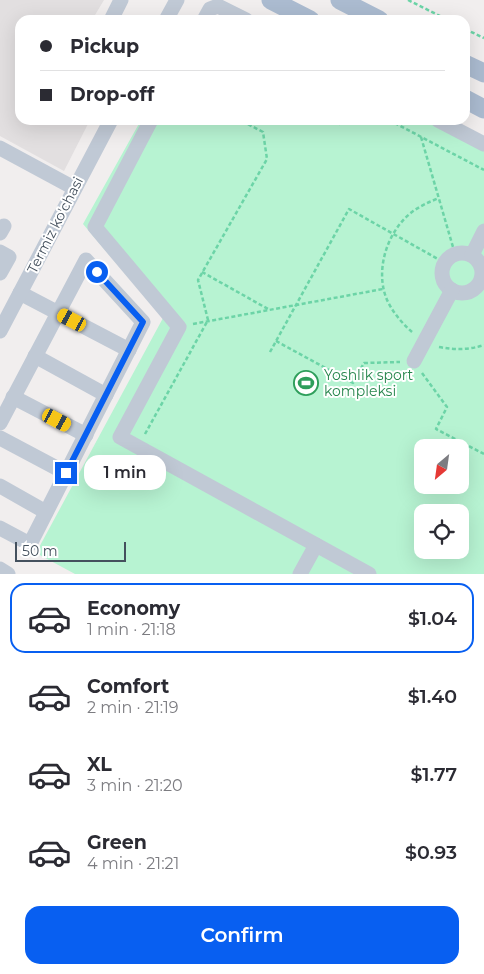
<!DOCTYPE html>
<html lang="en">
<head>
<meta charset="utf-8">
<style>
	:root { --surface:#fff; --page:#f7f7f7; --text:#2b2b33; --muted:#7c7c81; --line:#e1e1e2; --accent:#085ff1 }
	body { margin:0; font-family:Montserrat,sans-serif; background:var(--page); color:var(--text); height:100vh; display:flex; flex-direction:column; font-size:19px; white-space:nowrap }
	* { box-sizing:border-box; margin:0 }
	p { font-size:16px; color:var(--muted) }
	.icon { flex:none; width:28px; height:28px; fill:none; stroke:currentColor; stroke-width:2; stroke-linecap:round; stroke-linejoin:round }
	.map { position:relative; height:574px; overflow:hidden }
	.details { display:flex; flex-direction:column; background:var(--surface); flex:1 }
	.details>* { flex:none }
	.top-card { position:absolute; left:15px; top:15px; width:455px; height:110px; border-radius:15px; box-shadow:0 5px 20px #0002; display:grid; align-content:center; height:110px; padding:0 25px; background:var(--surface) }
	.needle { width:32px; rotate:209deg }
	.controls { position:absolute; left:414px; top:439px; display:grid; gap:10px }
	.controls a { display:grid; place-items:center; width:55px; height:55px; border-radius:10px; background:var(--surface); box-shadow:0 5px 20px #0002; font-size:25px }
	.scale { position:absolute; left:15px; bottom:12px; width:111px; box-sizing:border-box; padding-left:5px; border:2px solid #44505d; border-top:0; font-size:14px; line-height:18px; white-space:nowrap; color:#44505d; -webkit-text-stroke:4px #fff; paint-order:stroke }
	.end { position:absolute; width:22px; height:22px; margin:-11px; border:6px solid #085ff1; background:#fff; box-shadow:0 0 0 2px #fff }
	.from { border-radius:50% }
	.bubble { position:absolute; height:35px; border-radius:15px; background:var(--surface); box-shadow:0 5px 20px #0002; font-size:16px; font-weight:600; line-height:35px; text-align:center }
	.car { position:absolute; width:15px; height:30px; margin:-15px -8px; border-radius:6px; box-shadow:0 0 4px 1px #0007; background:linear-gradient(#f5c518 24%,#345 0 40%,#f5c518 0 76%,#345 0 86%,#f5c518 0) }
	.top-card b { display:flex; align-items:center; gap:18px; height:48px; font-size:19px }
	.top-card b+b { border-top:1px solid var(--line) }
	.top-card i { width:12px; height:12px; background:var(--text) }
	ul { padding:9px 0 0; list-style:none }
	li { display:flex; align-items:center; gap:15px; height:70px; margin:0 10px 8px; padding:0 15px; border:2px solid transparent; border-radius:15px }
	li div { flex:1 }
	li b { display:block; font-size:19px }
	li em { font-style:normal; font-weight:600 }
	li.active { border-color:var(--accent) }
	li>.icon { width:45px; height:45px; stroke-width:1.5 }
	.action { display:flex; gap:10px; margin-top:auto; padding:10px 25px }
	.action a { flex:1; height:58px; border-radius:15px; background:var(--accent); color:#fff; font-size:20px; font-weight:600; line-height:58px; text-align:center }
	.map>svg:first-child { display:block }
	.education { fill:#e2dfe0 }
	.green { fill:#b7f3d2; fill-rule:evenodd }
	.lines { fill:none; stroke-linecap:round; stroke-linejoin:round }
	.path { stroke:#6cd4a7; stroke-width:2.5; stroke-dasharray:4 2.5; stroke-linecap:butt }
	.minor { stroke:#c0c9d5; stroke-width:15 }
	.major { stroke:#abbbd0; stroke-width:19 }
	.route { stroke:#085ff1; stroke-width:6 }
	.labels { text-anchor:middle; stroke-width:4; stroke-linejoin:round; paint-order:stroke }
	.street-label { font-size:14px; fill:#44505d; stroke:#fff }
	.leisure-label { font-size:14px; fill:#27864d; stroke:#fff; text-anchor:start }
</style>
</head>
<body>
<div class="map">
<svg width="484" height="574" viewBox="0 0 484 574">
	<rect width="100%" height="100%" fill="#f1eeee"/>
	<path class="education" d="M0,0H104L92,20H20V120H90L64,171L0,136Z"/>
	<path class="green" d="M141,120H451L484,137V574H75L36,553L163,318L83,224ZM422,448H460V485H422ZM422,512H460V550H422Z"/>
	<g class="lines">
		<g class="path">
			<path d="M408,0L448,20"/>
			<path d="M465,29L484,38"/>
			<path d="M389,120L484,170"/>
			<path d="M339,124L353,120"/>
			<path d="M421,137L455,254"/>
			<path d="M202,272L268,309"/>
			<path d="M480,282L484,284"/>
			<path d="M193,324L383,289"/>
			<path d="M412,332C403,324 394,314 388,302C374,273 386,232 412,212C420,206 429,202 439,198"/>
			<path d="M276,341L353,383L364,363L400,362"/>
			<path d="M439,347C455,350 469,350 484,345"/>
			<path d="M270,352L349,209L445,263"/>
			<path d="M422,373L447,407L436,429L484,454"/>
			<path d="M145,434L208,320L198,280L267,159L263,132L240,120"/>
		</g>
		<g class="minor">
			<path d="M111,20L121,0"/>
			<path d="M166,20L177,0"/>
			<path d="M204,20L210,9L218,6L246,20"/>
			<path d="M151,120L95,227L179,327L120,437L369,574"/>
			<path d="M438,120L484,144"/>
			<path d="M0,148L74,188"/>
			<path d="M0,233L4,226"/>
			<path d="M0,252L9,257L0,273"/>
			<circle cx="462" cy="273" r="20"/>
			<path d="M472,255L484,231"/>
			<path d="M20,293L129,350"/>
			<path d="M0,331L111,120"/>
			<path d="M35,356L106,395"/>
			<path d="M414,361L452,290"/>
			<path d="M13,397L86,435"/>
			<path d="M0,423L86,260L143,322L30,544L0,528"/>
			<path d="M0,438L66,473"/>
			<path d="M0,486L46,512"/>
			<path d="M0,569L8,574"/>
			<path d="M300,574L316,545"/>
		</g>
		<g class="major">
			<path d="M271,0L310,20"/>
			<path d="M340,0L379,20"/>
			<path d="M465,64L484,73"/>
			<path d="M465,99L484,109"/>
		</g>
	</g>
	<g class="lines">
		<path class="route" d="M66,473L143,322L97,272"/>
	</g>
	<defs>
		<symbol id="stadium-ring" viewBox="-11 -11 22 22"><circle r="9.5" fill="#fff" stroke="#2e9e5b" stroke-width="1.5"/><path d="M0-5a6.5 5 0 1 0 0 10a6.5 5 0 1 0 0-10ZM-3.5-1.8h7v3.6h-7Z" fill="#2e9e5b"/></symbol>
	</defs>
	<g fill-rule="evenodd">
		<use href="#stadium-ring" x="292" y="369" width="28" height="28"/>
	</g>
	<g class="labels">
		<g class="street-label">
			<text transform="translate(55 225) rotate(-63)" y="5">Termiz ko'chasi</text>
		</g>
		<g class="leisure-label">
			<text x="324" y="380">Yoshlik sport<tspan x="324" dy="16">kompleksi</tspan></text>
		</g>
	</g>
</svg>
<div class="controls">
<a><svg class="needle" viewBox="-14 -14 28 28"><path d="M0-13l5 13h-10z" fill="#e53935"/><path d="M0 13l5-13h-10z" fill="#7c7c81"/></svg></a>
<a><svg class="icon" aria-label="locate" viewBox="0 0 24 24"><circle cx="12" cy="12" r="6"/><path d="M12 2v4M12 18v4M2 12h4M18 12h4"/></svg></a>
</div>
<div class="scale">50 m</div>
<i class="end from" style="left:97px;top:272px"></i>
<i class="end" style="left:66px;top:473px"></i>
<div class="bubble" style="left:84px;top:455px;width:82px">1 min</div>
<i class="car" style="left:72px;top:320px;rotate:298deg"></i>
<i class="car" style="left:57px;top:420px;rotate:118deg"></i>
<div class="top-card">
<b><i class="from"></i>Pickup</b>
<b><i></i>Drop-off</b>
</div>
</div>
<section class="details">
<ul>
<li class="active"><svg class="icon" aria-label="car" viewBox="0 0 24 24"><path d="M5 17H2v-5l4-1 3-4h7l3 4 3 1v5h-3M9 17h6M6 11h13"/><circle cx="7" cy="17" r="2"/><circle cx="17" cy="17" r="2"/></svg><div><b>Economy</b><p>1 min · 21:18</p></div><em>$1.04</em></li>
<li><svg class="icon" aria-label="car" viewBox="0 0 24 24"><path d="M5 17H2v-5l4-1 3-4h7l3 4 3 1v5h-3M9 17h6M6 11h13"/><circle cx="7" cy="17" r="2"/><circle cx="17" cy="17" r="2"/></svg><div><b>Comfort</b><p>2 min · 21:19</p></div><em>$1.40</em></li>
<li><svg class="icon" aria-label="car" viewBox="0 0 24 24"><path d="M5 17H2v-5l4-1 3-4h7l3 4 3 1v5h-3M9 17h6M6 11h13"/><circle cx="7" cy="17" r="2"/><circle cx="17" cy="17" r="2"/></svg><div><b>XL</b><p>3 min · 21:20</p></div><em>$1.77</em></li>
<li><svg class="icon" aria-label="car" viewBox="0 0 24 24"><path d="M5 17H2v-5l4-1 3-4h7l3 4 3 1v5h-3M9 17h6M6 11h13"/><circle cx="7" cy="17" r="2"/><circle cx="17" cy="17" r="2"/></svg><div><b>Green</b><p>4 min · 21:21</p></div><em>$0.93</em></li>
</ul>
<div class="action"><a>Confirm</a></div>
</section>
</body>
</html>
